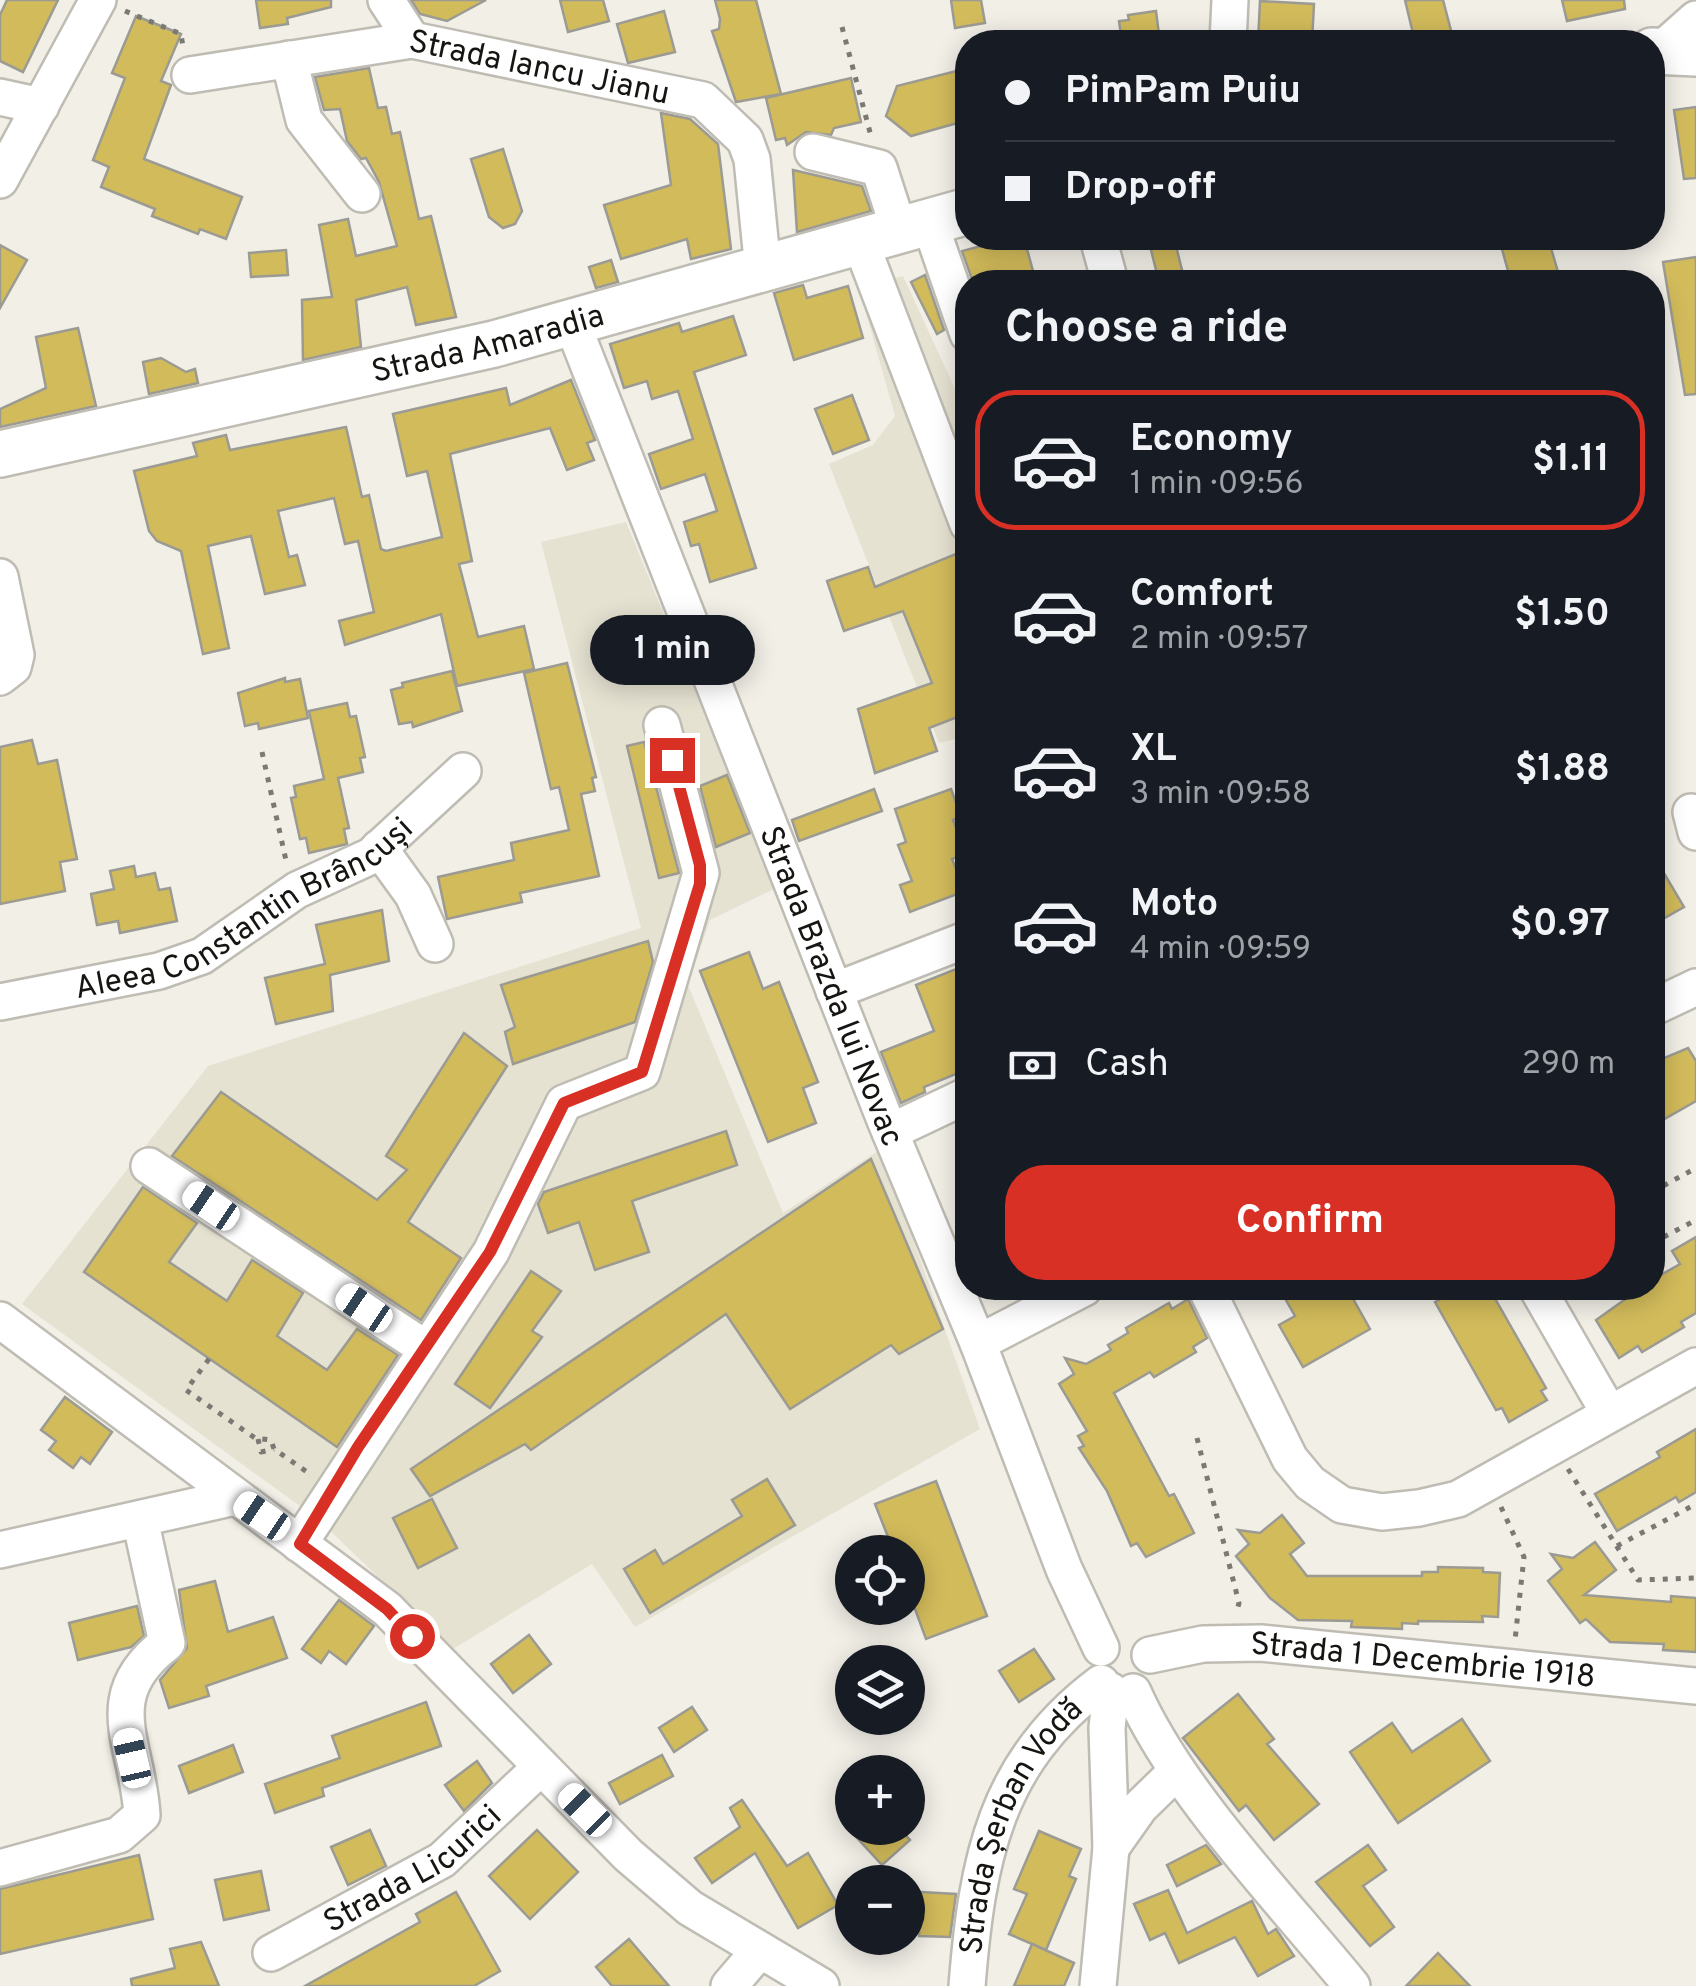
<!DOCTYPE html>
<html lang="en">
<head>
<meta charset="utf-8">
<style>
	:root { --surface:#171b24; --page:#242831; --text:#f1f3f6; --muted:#9ea1a6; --line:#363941; --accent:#d93025 }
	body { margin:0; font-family:Overpass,sans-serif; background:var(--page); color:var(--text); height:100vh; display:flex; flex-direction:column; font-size:38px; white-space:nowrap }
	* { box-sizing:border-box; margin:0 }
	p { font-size:32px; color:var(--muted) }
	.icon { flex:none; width:55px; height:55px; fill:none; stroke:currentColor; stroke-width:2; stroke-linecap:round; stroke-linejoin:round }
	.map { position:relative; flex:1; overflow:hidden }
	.sheet { position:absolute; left:955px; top:270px; width:710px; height:1030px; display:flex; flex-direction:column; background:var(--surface); border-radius:40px; box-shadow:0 5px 25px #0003 }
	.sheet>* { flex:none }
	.top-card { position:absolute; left:955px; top:30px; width:710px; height:220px; border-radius:40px; box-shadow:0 5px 25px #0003; display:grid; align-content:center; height:220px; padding:0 50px; background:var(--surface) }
	.fabs { position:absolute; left:835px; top:1535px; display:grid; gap:20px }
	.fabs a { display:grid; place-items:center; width:90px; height:90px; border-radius:50%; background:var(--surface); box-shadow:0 5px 25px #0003; font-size:50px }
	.end { position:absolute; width:45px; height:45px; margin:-22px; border:12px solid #d93025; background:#fff; box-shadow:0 0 0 5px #fff }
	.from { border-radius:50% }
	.bubble { position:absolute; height:70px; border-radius:35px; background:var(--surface); box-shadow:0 5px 25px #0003; font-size:32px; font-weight:700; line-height:70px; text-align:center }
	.car { position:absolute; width:30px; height:60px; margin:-30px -15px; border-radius:12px; box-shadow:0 0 8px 2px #0007; background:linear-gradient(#fff 24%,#345 0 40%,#fff 0 76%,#345 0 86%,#fff 0) }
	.top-card b { display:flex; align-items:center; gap:35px; height:95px; font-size:38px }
	.top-card b+b { border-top:2px solid var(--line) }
	.top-card i { width:25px; height:25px; background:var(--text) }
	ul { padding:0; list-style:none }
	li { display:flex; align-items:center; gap:30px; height:140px; margin:0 20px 15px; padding:0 30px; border:5px solid transparent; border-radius:40px }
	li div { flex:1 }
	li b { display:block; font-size:38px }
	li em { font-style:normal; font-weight:700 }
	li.selected { border-color:var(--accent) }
	li>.icon { width:90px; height:90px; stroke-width:1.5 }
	h2 { padding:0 50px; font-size:45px; line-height:120px }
	.pay { display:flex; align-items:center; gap:25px; height:110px; padding:0 50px; font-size:38px }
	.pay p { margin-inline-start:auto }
	.button { display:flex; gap:20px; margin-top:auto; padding:20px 50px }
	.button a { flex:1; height:115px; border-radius:40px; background:var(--accent); color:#fff; font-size:40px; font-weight:700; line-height:115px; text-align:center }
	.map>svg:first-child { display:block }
	.built { fill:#e6e2d2 }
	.building { fill:#d2bb5b; stroke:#9c9b93; stroke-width:2.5 }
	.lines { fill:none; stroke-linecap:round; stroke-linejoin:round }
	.minor-casing { stroke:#bebcb3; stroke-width:40 }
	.major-casing { stroke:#bebcb3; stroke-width:50 }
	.path { stroke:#7a7973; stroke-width:5; stroke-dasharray:5 8; stroke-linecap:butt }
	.minor { stroke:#fff; stroke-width:35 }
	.major { stroke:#fff; stroke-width:45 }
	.route { stroke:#d93025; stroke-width:12 }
	.labels { text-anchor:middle; stroke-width:8; stroke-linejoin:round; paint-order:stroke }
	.street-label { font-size:32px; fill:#161512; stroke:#fefcf4 }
</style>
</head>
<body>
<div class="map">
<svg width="1696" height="1986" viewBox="0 0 1696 1986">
	<rect width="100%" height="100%" fill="#f1efe6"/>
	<g class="built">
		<path d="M903,276L967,415V736L939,743L829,464L873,445L895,416L859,288Z"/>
		<path d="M626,522L776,888L710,920L688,985L783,1213L881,1149L980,1429L635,1627L592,1564L453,1649L319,1520L22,1304L208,1066L641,928L541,542Z"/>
	</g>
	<g class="building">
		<path d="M7,0H58L23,72L0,61V15Z"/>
		<path d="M256,0H331V7L287,18L288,24L260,28Z"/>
		<path d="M411,0H486L447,21L420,14Z"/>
		<path d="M560,0H603L609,21L568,32Z"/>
		<path d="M715,0H756L781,94L736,102L712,31L719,29L720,19Z"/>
		<path d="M951,0H981L985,23L955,28Z"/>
		<path d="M1405,0H1443L1454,42H1415Z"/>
		<path d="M1562,0H1624L1625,9L1567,21Z"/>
		<path d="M1260,1L1314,4L1312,42H1258Z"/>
		<path d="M664,11L675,52L628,63L617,24Z"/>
		<path d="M1156,11L1160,42H1122L1119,21L1129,20L1128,15Z"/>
		<path d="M136,16L181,34L161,81L171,85L144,159L242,197L226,239L200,229L198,234L152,216L155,209L101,187L109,167L93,160L125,78L112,73Z"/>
		<path d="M369,68L378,108L386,107L392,134L400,132L419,219L431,216L456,317L416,325L407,287L356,300L361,347L303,360L302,300L332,297L319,225L348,219L356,256L397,246L379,182L366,158L361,159L347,141L340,109L324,110L315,77Z"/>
		<path d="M968,68V120L911,136L886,116L897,86Z"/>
		<path d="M851,78L861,122L834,128L831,135L806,132L787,145L785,138L776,140L766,98Z"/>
		<path d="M1696,107V178L1684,179L1674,110Z"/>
		<path d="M661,113L690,119L718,144L731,249L691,259L687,239L621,259L604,205L671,185Z"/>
		<path d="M503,149L522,211L515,224L503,228L489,217L471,159Z"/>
		<path d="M793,170L862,186L871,211L797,232Z"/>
		<path d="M1011,238H1024L1036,282H973L962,251Z"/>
		<path d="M1148,238H1174L1185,282H1159Z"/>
		<path d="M1499,238H1548L1561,282H1511Z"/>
		<path d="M0,245L27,260L0,308Z"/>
		<path d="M286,250L288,275L251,277L249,253Z"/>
		<path d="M1696,257V394L1685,395L1663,262Z"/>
		<path d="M611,260L618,282L596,288L589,267Z"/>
		<path d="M925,275L944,330L937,334L911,282Z"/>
		<path d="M803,285L807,298L848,286L863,338L794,360L774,293Z"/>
		<path d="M733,316L746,355L694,372L756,568L710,582L699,544L691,546L684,522L717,511L705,474L661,489L649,454L693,439L678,391L652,399L647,381L624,388L610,344L679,323L682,332Z"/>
		<path d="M78,328L96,406L0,427V409L46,388L36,337Z"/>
		<path d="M161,358L186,372L195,369L198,383L149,394L143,362Z"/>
		<path d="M571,380L595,440L587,443L594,460L567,470L550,428L450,454L472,561L459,564L478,637L524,626L534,669L457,686L441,614L345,645L339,621L374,612L358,541L345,544L334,498L278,511L289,557L297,555L305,585L265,594L251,536L208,546L229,648L203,654L181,551L157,541L149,531L134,471L197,456L193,443L226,435L230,450L346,427L362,497L369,495L381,549L386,551L442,537L427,471L407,476L393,414L506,388L510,405Z"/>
		<path d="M852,395L869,440L833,454L815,409Z"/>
		<path d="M968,549V713L929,728L937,751L875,773L858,709L932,683L903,611L844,631L827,581L868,567L875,587Z"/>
		<path d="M567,663L596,777L592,778L595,791L581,794L599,876L520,893L522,902L447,919L438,877L514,860L511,843L569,830L559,787L551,789L524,673Z"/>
		<path d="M452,671L462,711L413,727L412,722L399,724L391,690L403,687L402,683Z"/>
		<path d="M285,678V682L300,679L308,718L259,729L258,723L245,726L238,693Z"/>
		<path d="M347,703L350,717L356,716L365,757L360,758L363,772L338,778L349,828L344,829L347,844L309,853L306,838L300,839L291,798L296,797L294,786L324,779L309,711Z"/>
		<path d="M32,740L38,764L57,760L77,859L60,862L65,891L0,904V747Z"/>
		<path d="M644,742L679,873L659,878L627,746Z"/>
		<path d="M727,775L750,833L716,847L700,786Z"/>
		<path d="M874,789L882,811L799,841L792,820Z"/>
		<path d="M951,789L961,817L953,820L966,854L952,859L965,891L910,912L900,885L912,881L898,845L906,842L895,809Z"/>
		<path d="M1652,853L1684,907L1652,925Z"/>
		<path d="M134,866L136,877L155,873L159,890L170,888L177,921L120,933L118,921L97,925L91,894L114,889L110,871Z"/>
		<path d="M382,910L389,961L330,975L333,1011L276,1024L265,978L325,964L316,925Z"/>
		<path d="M648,941L653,962L635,1022L513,1064L505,1032L515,1027L501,985Z"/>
		<path d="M749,952L763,989L779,982L818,1082L803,1088L816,1123L768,1142L700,971Z"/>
		<path d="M956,969L968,999V1069L924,1087L925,1092L901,1103L881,1052L934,1031L916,985Z"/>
		<path d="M464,1033L507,1066L408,1222L461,1258L421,1320L172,1156L221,1092L377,1200L407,1170L386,1156Z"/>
		<path d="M1688,1048L1696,1061V1101L1652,1126V1063Z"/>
		<path d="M726,1131L737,1165L632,1201L649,1252L595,1270L579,1222L548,1233L538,1204L544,1192Z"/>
		<path d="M871,1159L943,1329L899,1354L891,1345L790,1409L726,1314L531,1450L525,1444L430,1496L411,1469Z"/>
		<path d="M143,1187L197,1223L169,1262L227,1301L252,1260L303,1293L277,1336L327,1370L357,1329L398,1355L337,1447L84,1272Z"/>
		<path d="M1696,1237V1313L1681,1322L1684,1327L1642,1352L1638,1346L1619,1358L1596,1320L1641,1288H1652V1280L1680,1264L1672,1251Z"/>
		<path d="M531,1271L561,1291L532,1331L542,1337L490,1408L455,1384Z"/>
		<path d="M1279,1288H1347L1370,1329L1303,1367L1279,1325L1295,1316Z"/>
		<path d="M1432,1288H1489L1546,1388L1541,1391L1547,1400L1509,1422L1502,1408L1496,1410L1435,1302L1439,1300Z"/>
		<path d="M1188,1299L1207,1338L1193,1347L1196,1352L1154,1377L1150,1372L1114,1393L1169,1496L1174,1494L1194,1533L1146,1557L1137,1543L1131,1546L1107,1491L1079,1448L1084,1446L1078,1436L1087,1431L1059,1384L1074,1374L1065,1358L1086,1364L1111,1350L1108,1345L1128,1333L1126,1328L1169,1303L1172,1309Z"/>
		<path d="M65,1397L112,1432L90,1464L81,1457L73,1468L49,1450L56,1441L41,1430Z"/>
		<path d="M1696,1429V1492L1679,1502L1676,1497L1617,1531L1595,1494L1660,1457L1657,1452Z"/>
		<path d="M767,1479L795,1525L650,1613L624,1569L655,1550L663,1564L742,1516L732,1500Z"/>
		<path d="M936,1481L987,1616L926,1639L908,1590V1552H894L875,1504Z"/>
		<path d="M432,1499L457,1548L418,1568L393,1518Z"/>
		<path d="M1282,1515L1304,1543L1290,1554L1307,1576H1422V1572H1438V1567L1483,1568V1572L1500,1573L1498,1617L1482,1616L1483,1622L1418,1621V1624L1402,1623V1629L1351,1627L1352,1621L1298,1620L1270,1598L1236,1556L1249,1544L1238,1530L1260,1533Z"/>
		<path d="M1595,1542L1616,1570L1584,1595L1671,1602V1596L1696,1598V1652L1663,1650L1664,1644L1610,1642L1586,1619L1580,1623L1548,1581L1562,1569L1551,1554L1573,1558Z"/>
		<path d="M215,1581L228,1632L273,1617L287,1658L206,1686L209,1696L169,1708L160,1680L187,1648L179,1590Z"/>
		<path d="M339,1600L374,1626L346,1664L329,1651L321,1663L302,1649Z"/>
		<path d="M137,1606L144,1636L131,1647L78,1660L69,1623Z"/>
		<path d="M529,1635L551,1664L513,1693L491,1664Z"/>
		<path d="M1034,1649L1054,1679L1019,1702L999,1671Z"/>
		<path d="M1238,1694L1274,1739L1267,1744L1319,1804L1274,1840L1246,1805L1239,1811L1183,1738Z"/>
		<path d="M426,1702L441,1746L322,1788L324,1796L275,1813L265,1784L340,1758L332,1736Z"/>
		<path d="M692,1707L707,1730L674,1752L659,1728Z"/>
		<path d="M1462,1719L1490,1761L1398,1823L1350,1752L1392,1723L1412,1752Z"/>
		<path d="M233,1745L243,1772L189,1793L179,1766Z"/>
		<path d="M662,1755L673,1776L620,1804L609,1783Z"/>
		<path d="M477,1761L492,1783L464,1811L445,1785Z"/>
		<path d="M742,1800L787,1866L808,1853L838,1905L798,1928L755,1853L712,1883L695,1858L740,1827L730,1808Z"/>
		<path d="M848,1828H899L910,1840L882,1865Z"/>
		<path d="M370,1830L386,1866L348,1885L331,1847Z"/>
		<path d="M537,1830L578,1872L530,1919L489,1876Z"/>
		<path d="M1039,1831L1081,1849L1069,1876L1076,1879L1046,1950L1009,1934L1027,1894L1014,1889Z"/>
		<path d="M1206,1845L1221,1864L1177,1886L1167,1865Z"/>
		<path d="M1368,1845L1386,1870L1363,1886L1394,1927L1370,1946L1316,1882Z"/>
		<path d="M139,1855L153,1919L0,1954V1889Z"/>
		<path d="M261,1871L269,1910L224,1920L215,1880Z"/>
		<path d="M1168,1890L1187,1933L1252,1901L1268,1934L1276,1929L1294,1956L1258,1976L1235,1937L1179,1963L1165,1933L1150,1940L1134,1904Z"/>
		<path d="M456,1892L500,1971L474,1986H305L420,1922L416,1914Z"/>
		<path d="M921,1892L956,1894L950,1937L919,1936Z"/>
		<path d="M629,1939L669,1986H612L596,1967Z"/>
		<path d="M201,1942L219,1986H132L131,1979L175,1968L170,1949Z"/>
		<path d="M1032,1944L1074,1963L1064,1986H1014Z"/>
		<path d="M1438,1953L1470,1986H1406Z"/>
	</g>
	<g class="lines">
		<defs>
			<g id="minor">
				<path d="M386,0L412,40"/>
				<path d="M1228,42L1230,0"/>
				<path d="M1660,51L1696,19"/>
				<path d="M289,59L304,120L362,194"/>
				<path id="s1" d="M190,75L412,40L703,100L745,140L752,159L763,270"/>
				<path d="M0,97L41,106"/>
				<path d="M813,152L879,168L899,230"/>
				<path d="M0,180L98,0"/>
				<path d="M929,221L968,334"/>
				<path d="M1098,238L1110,282"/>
				<path d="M860,241L968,524"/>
				<path id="s2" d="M572,323L885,1120L978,1343L1064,1569L1101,1648"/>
				<path d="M0,577L16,655L13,667L0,677"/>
				<path d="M1691,812L1696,832"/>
				<path d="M379,848L413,895L435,944"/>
				<path d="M834,991L968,939"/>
				<path id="s3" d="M0,1002L159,971L202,956L297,890L371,856L463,771"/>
				<path d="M1652,1008L1696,987"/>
				<path d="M890,1132L968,1095"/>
				<path d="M149,1166L425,1348"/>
				<path d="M1206,1288L1290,1459L1310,1483L1342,1505L1382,1512L1419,1508L1458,1499L1696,1366"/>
				<path d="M1537,1288L1609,1413"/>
				<path d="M0,1320L387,1609L628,1855L690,1908L821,1986"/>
				<path d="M978,1343L1084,1288"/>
				<path d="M299,1544L491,1252L564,1103L642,1072L701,873L662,725"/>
				<path d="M0,1550L235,1497"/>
				<path id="s4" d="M1150,1655L1203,1644L1261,1643L1696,1686"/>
				<path d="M1133,1692C1177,1792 1281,1899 1352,1986"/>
				<path d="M1111,1848L1140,1807L1177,1771"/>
				<path d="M0,1868L119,1835L142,1815C138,1743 96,1697 167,1643L140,1519"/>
				<path id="s5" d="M271,1953L442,1860L541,1767"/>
				<path d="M729,1986L759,1951"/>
				<path id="s6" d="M967,1986C977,1860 995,1762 1101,1683"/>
				<path d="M1098,1986L1111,1848L1107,1728L1111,1691"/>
			</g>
			<g id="major">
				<path d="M1652,51L1696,53"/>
				<path id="s7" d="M0,454L494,344L968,211"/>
			</g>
		</defs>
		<use href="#minor" class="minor-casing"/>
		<use href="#major" class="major-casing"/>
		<g class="path">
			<path d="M125,11L181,34L183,47"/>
			<path d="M842,27L871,136"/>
			<path d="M262,752L287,865"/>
			<path d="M1652,1192L1696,1168"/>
			<path d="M1652,1243L1696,1220"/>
			<path d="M209,1359L186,1390L255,1438L271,1440L274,1449L310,1474"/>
			<path d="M1197,1438L1239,1603L1236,1614"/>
			<path d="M258,1439L261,1452L274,1449"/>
			<path d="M1568,1469L1638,1580L1696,1578"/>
			<path d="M1501,1507L1524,1557L1515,1640"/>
			<path d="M1617,1546L1696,1504"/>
		</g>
		<use href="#minor" class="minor"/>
		<use href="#major" class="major"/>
	</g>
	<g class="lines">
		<path class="route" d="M412,1636L387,1609L300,1544L358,1447L490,1252L564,1103L642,1072L700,884V865L672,760"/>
	</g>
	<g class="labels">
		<g class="street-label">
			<text dy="11" stroke="none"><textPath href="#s1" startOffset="355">Strada Iancu Jianu</textPath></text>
			<text dy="11" stroke="none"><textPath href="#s7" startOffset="500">Strada Amaradia</textPath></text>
			<text dy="11" stroke="none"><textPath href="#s3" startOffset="265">Aleea Constantin Brâncuși</textPath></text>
			<text dy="11" stroke="none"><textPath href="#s2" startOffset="712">Strada Brazda lui Novac</textPath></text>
			<text dy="11" stroke="none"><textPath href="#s4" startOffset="275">Strada 1 Decembrie 1918</textPath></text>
			<text dy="11" stroke="none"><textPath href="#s6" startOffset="172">Strada Șerban Vodă</textPath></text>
			<text dy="11" stroke="none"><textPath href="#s5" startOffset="165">Strada Licurici</textPath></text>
		</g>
	</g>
</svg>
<div class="fabs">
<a><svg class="icon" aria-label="locate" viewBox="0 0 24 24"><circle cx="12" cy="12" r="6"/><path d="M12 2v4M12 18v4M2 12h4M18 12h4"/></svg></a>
<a><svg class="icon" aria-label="layers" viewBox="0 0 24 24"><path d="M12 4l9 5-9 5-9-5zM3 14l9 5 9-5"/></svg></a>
<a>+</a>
<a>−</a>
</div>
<i class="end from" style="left:412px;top:1636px"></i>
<i class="end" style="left:672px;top:760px"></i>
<div class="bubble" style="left:590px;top:615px;width:165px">1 min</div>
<i class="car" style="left:211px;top:1206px;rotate:304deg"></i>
<i class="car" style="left:364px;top:1308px;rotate:304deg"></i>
<i class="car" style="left:262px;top:1516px;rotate:304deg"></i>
<i class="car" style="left:132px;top:1758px;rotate:347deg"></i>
<i class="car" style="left:585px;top:1810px;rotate:315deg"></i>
<div class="top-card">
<b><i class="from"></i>PimPam Puiu</b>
<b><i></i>Drop-off</b>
</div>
<section class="sheet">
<h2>Choose a ride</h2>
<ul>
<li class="selected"><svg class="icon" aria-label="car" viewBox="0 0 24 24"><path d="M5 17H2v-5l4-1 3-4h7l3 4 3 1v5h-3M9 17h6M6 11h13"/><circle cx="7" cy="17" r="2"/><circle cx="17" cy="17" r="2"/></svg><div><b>Economy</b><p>1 min · 09:56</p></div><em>$1.11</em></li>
<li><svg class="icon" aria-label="car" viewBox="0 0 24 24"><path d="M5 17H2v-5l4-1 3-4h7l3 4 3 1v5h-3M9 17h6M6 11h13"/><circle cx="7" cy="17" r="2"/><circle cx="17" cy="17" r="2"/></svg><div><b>Comfort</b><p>2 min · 09:57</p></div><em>$1.50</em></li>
<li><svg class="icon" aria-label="car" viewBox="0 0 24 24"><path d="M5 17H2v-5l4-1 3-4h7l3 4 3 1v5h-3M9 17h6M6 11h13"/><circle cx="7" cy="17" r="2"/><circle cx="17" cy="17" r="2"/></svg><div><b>XL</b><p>3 min · 09:58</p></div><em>$1.88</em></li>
<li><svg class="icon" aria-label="car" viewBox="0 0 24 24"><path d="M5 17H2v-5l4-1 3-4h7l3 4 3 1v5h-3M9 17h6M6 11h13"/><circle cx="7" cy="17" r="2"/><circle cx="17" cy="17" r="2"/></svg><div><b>Moto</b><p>4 min · 09:59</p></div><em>$0.97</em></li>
</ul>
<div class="pay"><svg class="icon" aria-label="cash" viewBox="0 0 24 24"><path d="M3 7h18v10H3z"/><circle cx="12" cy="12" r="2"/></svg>Cash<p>290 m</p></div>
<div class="button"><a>Confirm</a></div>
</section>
</div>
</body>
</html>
